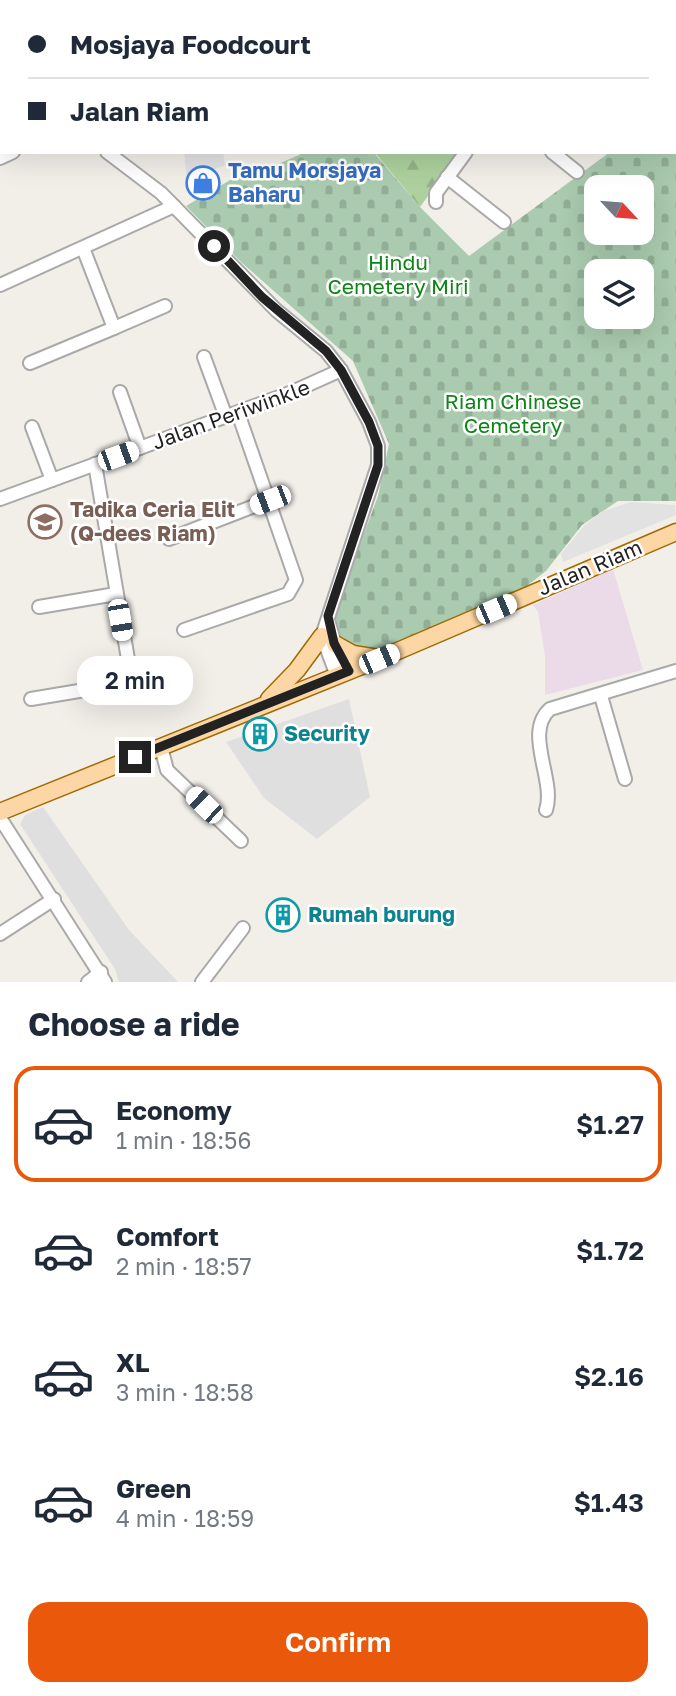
<!DOCTYPE html>
<html lang="en">
<head>
<meta charset="utf-8">
<style>
	:root { --surface:#fff; --page:#f2f2f3; --text:#1f2937; --muted:#747a83; --line:#e0e1e3; --accent:#ea580c }
	body { margin:0; font-family:"Golos Text",sans-serif; background:var(--page); color:var(--text); height:100vh; display:flex; flex-direction:column; font-size:26px; white-space:nowrap }
	* { box-sizing:border-box; margin:0 }
	p { font-size:23px; color:var(--muted) }
	.icon { flex:none; width:38px; height:38px; fill:none; stroke:currentColor; stroke-width:2; stroke-linecap:round; stroke-linejoin:round }
	.map { position:relative; height:982px; overflow:hidden }
	.panel { display:flex; flex-direction:column; background:var(--surface); flex:1 }
	.panel>* { flex:none }
	.top-card { position:absolute; left:0px; top:0px; width:677px; height:154px; box-shadow:0 7px 28px #0002; display:grid; align-content:center; height:154px; padding:0 28px; background:var(--surface) }
	.needle { width:46px; rotate:116deg }
	.tools { position:absolute; left:584px; top:175px; display:grid; gap:14px }
	.tools a { display:grid; place-items:center; width:70px; height:70px; border-radius:14px; background:var(--surface); box-shadow:0 7px 28px #0002; font-size:35px }
	.end { position:absolute; width:32px; height:32px; margin:-16px; border:9px solid #222; background:#fff; box-shadow:0 0 0 4px #fff }
	.from { border-radius:50% }
	.bubble { position:absolute; height:49px; border-radius:21px; background:var(--surface); box-shadow:0 7px 28px #0002; font-size:23px; font-weight:600; line-height:49px; text-align:center }
	.car { position:absolute; width:21px; height:42px; margin:-21px -10px; border-radius:9px; box-shadow:0 0 5px 2px #0007; background:linear-gradient(#fff 24%,#345 0 40%,#fff 0 76%,#345 0 86%,#fff 0) }
	.top-card b { display:flex; align-items:center; gap:24px; height:66px; font-size:26px }
	.top-card b+b { border-top:2px solid var(--line) }
	.top-card i { width:18px; height:18px; background:var(--text) }
	ul { padding:0; list-style:none }
	li { display:flex; align-items:center; gap:21px; height:116px; margin:0 14px 10px; padding:0 14px; border:4px solid transparent; border-radius:21px }
	li div { flex:1 }
	li b { display:block; font-size:26px }
	li em { font-style:normal; font-weight:600 }
	li.selected { border-color:var(--accent) }
	li>.icon { width:63px; height:63px; stroke-width:1.5 }
	h2 { padding:0 28px; font-size:32px; line-height:84px }
	.primary-button { display:flex; gap:14px; margin-top:auto; padding:14px 28px }
	.primary-button a { flex:1; height:80px; border-radius:21px; background:var(--accent); color:#fff; font-size:28px; font-weight:600; line-height:80px; text-align:center }
	.map>svg:first-child { display:block }
	.residential { fill:#e0dfdf }
	.commercial { fill:#f2dad9 }
	.industrial { fill:#ebdbe8 }
	.forest { fill:url(#forest-firs) }
	.cemetery { fill:url(#cemetery-stones); fill-rule:evenodd }
	.parking { fill:#e2e2e2 }
	.lines { fill:none; stroke-linecap:round; stroke-linejoin:round }
	.minor-casing { stroke:#a9a9a9; stroke-width:16 }
	.major-casing { stroke:#a06b00; stroke-width:19 }
	.minor { stroke:#fff; stroke-width:12 }
	.major { stroke:#fcd6a4; stroke-width:16 }
	.route { stroke:#222; stroke-width:9 }
	.labels { text-anchor:middle; stroke-width:5; stroke-linejoin:round; paint-order:stroke }
	.shop-label { font-size:21px; font-weight:bold; fill:#366cbe; stroke:#fff; text-anchor:start }
	.park-label { font-size:21px; fill:#0c8416; stroke:#fff }
	.street-label { font-size:21px; fill:#222; stroke:#fff }
	.education-label { font-size:21px; font-weight:bold; fill:#785e54; stroke:#fff; text-anchor:start }
	.culture-label { font-size:21px; font-weight:bold; fill:#0d838f; stroke:#fff; text-anchor:start }
</style>
</head>
<body>
<div class="map">
<svg width="676" height="982" viewBox="0 0 676 982">
	<defs>
		<pattern id="forest-firs" width="22" height="20" patternUnits="userSpaceOnUse" patternTransform="scale(1.75)"><rect width="22" height="20" fill="#add19e"/><path d="M5 1l3.5 6h-7zM16 11l3.5 6h-7z" fill="#95b388"/></pattern>
		<pattern id="cemetery-stones" width="16" height="16" patternUnits="userSpaceOnUse" patternTransform="scale(1.75)"><rect width="16" height="16" fill="#aacbaf"/><path d="M2 7V4a2 2 0 0 1 4 0v3zM10 15v-3a2 2 0 0 1 4 0v3z" fill="#92ae96"/></pattern>
	</defs>
	<rect width="100%" height="100%" fill="#f2efe9"/>
	<g class="residential">
		<path d="M349,699L370,797L317,839L264,798L226,742Z"/>
		<path d="M43,807L129,930L178,982H119L115,969L20,824L25,815Z"/>
	</g>
	<rect class="commercial" x="22" y="0" width="338" height="2"/>
	<path class="industrial" d="M613,569L643,670L545,695V656L538,612L533,605Z"/>
	<path class="forest" d="M367,152H460L420,207L376,154L370,159Z"/>
	<path class="cemetery" d="M676,102V501H618L582,525L546,571L514,596L388,647L355,650L342,641L335,628L336,608L378,496L389,444L353,361L242,263L186,206L254,166L278,164L306,152H367L370,158L375,154L420,207L469,256L610,152H676ZM597,187H642V233H597ZM597,271H642V317H597Z"/>
	<g class="parking">
		<path d="M184,152H223L225,165L187,180Z"/>
		<path d="M631,502L675,505L676,515L563,562L561,554L583,527L601,512Z"/>
	</g>
	<g class="lines">
		<defs>
			<g id="minor">
				<path d="M12,0V2"/>
				<path d="M535,0L538,2"/>
				<path d="M449,2L451,0"/>
				<path d="M616,2L618,0"/>
				<path d="M676,40V39"/>
				<path d="M107,152L161,193L276,310L326,351L341,370L369,422L378,446V465L322,636L337,676"/>
				<path d="M552,152L577,172"/>
				<path d="M0,158L13,152"/>
				<path d="M447,177L504,222"/>
				<path d="M436,202V193L466,152"/>
				<path d="M0,285L174,206"/>
				<path d="M114,328L165,306"/>
				<path d="M204,357L226,417"/>
				<path d="M30,363L114,328L83,248"/>
				<path d="M120,392L140,448"/>
				<path d="M32,427L52,480"/>
				<path d="M0,499L290,393L341,370"/>
				<path d="M169,539L270,500"/>
				<path d="M39,607L116,594"/>
				<path d="M328,620L335,644L349,671"/>
				<path d="M184,630L288,594L296,580L238,413"/>
				<path d="M601,696L625,779"/>
				<path d="M31,699L115,685L127,678L130,671L95,464"/>
				<path d="M161,747L167,770L241,841"/>
				<path d="M546,810C556,780 523,733 550,709L676,671"/>
				<path d="M0,818L105,982"/>
				<path d="M0,934L54,899"/>
				<path d="M88,982L101,972"/>
				<path d="M202,982L243,928"/>
			</g>
			<g id="major">
				<path d="M335,644L353,654L378,658"/>
				<path d="M269,699L297,670L322,636"/>
				<path d="M0,812L379,659L676,532"/>
			</g>
		</defs>
		<use href="#minor" class="minor-casing"/>
		<use href="#major" class="major-casing"/>
		<use href="#minor" class="minor"/>
		<use href="#major" class="major"/>
	</g>
	<g class="lines">
		<path class="route" d="M135,757L349,671L334,643L328,616L378,465V446L369,422L341,370L326,351L262,297L214,246"/>
	</g>
	<defs>
		<symbol id="shop-ring" viewBox="-11 -11 22 22"><circle r="9.5" fill="#fff" stroke="#3f7fe0" stroke-width="1.5"/><path d="M-5-2.5h2.3a2.7 3.5 0 0 1 5.4 0H5L5.5 6h-11ZM-1.5-2.5h3a1.5 2.3 0 0 0-3 0Z" fill="#3f7fe0"/></symbol>
		<symbol id="school-ring" viewBox="-11 -11 22 22"><circle r="9.5" fill="#fff" stroke="#8d6e63" stroke-width="1.5"/><path d="M0-5L7-2L0 1L-7-2ZM-4 1L0 2.5L4 1V4Q0 6-4 4Z" fill="#8d6e63"/></symbol>
		<symbol id="building-ring" viewBox="-11 -11 22 22"><circle r="9.5" fill="#fff" stroke="#0f9aa8" stroke-width="1.5"/><path d="M-4-6H4V6H1V3H-1V6H-4ZM-2.5-4.3h1.7v1.8h-1.7ZM.8-4.3h1.7v1.8H.8ZM-2.5-1h1.7V.8h-1.7ZM.8-1h1.7V.8H.8Z" fill="#0f9aa8"/></symbol>
	</defs>
	<g fill-rule="evenodd">
		<use href="#shop-ring" x="184" y="164" width="38" height="38"/>
		<use href="#school-ring" x="26" y="503" width="38" height="38"/>
		<use href="#building-ring" x="241" y="715" width="38" height="38"/>
		<use href="#building-ring" x="264" y="896" width="38" height="38"/>
	</g>
	<g class="labels">
		<g class="shop-label">
			<text x="228" y="178">Tamu Morsjaya<tspan x="228" dy="24">Baharu</tspan></text>
		</g>
		<g class="park-label">
			<text x="398" y="270">Hindu<tspan x="398" dy="24">Cemetery Miri</tspan></text>
			<text x="513" y="409">Riam Chinese<tspan x="513" dy="24">Cemetery</tspan></text>
		</g>
		<g class="street-label">
			<text transform="translate(231 415) rotate(-20)" y="7">Jalan Periwinkle</text>
			<text transform="translate(590 568) rotate(-23)" y="7">Jalan Riam</text>
		</g>
		<g class="education-label">
			<text x="70" y="517">Tadika Ceria Elit<tspan x="70" dy="24">(Q-dees Riam)</tspan></text>
		</g>
		<g class="culture-label">
			<text x="284" y="741">Security</text>
			<text x="308" y="922">Rumah burung</text>
		</g>
	</g>
</svg>
<div class="tools">
<a><svg class="needle" viewBox="-14 -14 28 28"><path d="M0-13l5 13h-10z" fill="#e53935"/><path d="M0 13l5-13h-10z" fill="#747a83"/></svg></a>
<a><svg class="icon" aria-label="layers" viewBox="0 0 24 24"><path d="M12 4l9 5-9 5-9-5zM3 14l9 5 9-5"/></svg></a>
</div>
<i class="end from" style="left:214px;top:246px"></i>
<i class="end" style="left:135px;top:757px"></i>
<div class="bubble" style="left:77px;top:656px;width:116px">2 min</div>
<i class="car" style="left:118px;top:456px;rotate:70deg"></i>
<i class="car" style="left:270px;top:500px;rotate:249deg"></i>
<i class="car" style="left:496px;top:609px;rotate:67deg"></i>
<i class="car" style="left:120px;top:620px;rotate:170deg"></i>
<i class="car" style="left:379px;top:659px;rotate:67deg"></i>
<i class="car" style="left:204px;top:805px;rotate:314deg"></i>
<div class="top-card">
<b><i class="from"></i>Mosjaya Foodcourt</b>
<b><i></i>Jalan Riam</b>
</div>
</div>
<section class="panel">
<h2>Choose a ride</h2>
<ul>
<li class="selected"><svg class="icon" aria-label="car" viewBox="0 0 24 24"><path d="M5 17H2v-5l4-1 3-4h7l3 4 3 1v5h-3M9 17h6M6 11h13"/><circle cx="7" cy="17" r="2"/><circle cx="17" cy="17" r="2"/></svg><div><b>Economy</b><p>1 min · 18:56</p></div><em>$1.27</em></li>
<li><svg class="icon" aria-label="car" viewBox="0 0 24 24"><path d="M5 17H2v-5l4-1 3-4h7l3 4 3 1v5h-3M9 17h6M6 11h13"/><circle cx="7" cy="17" r="2"/><circle cx="17" cy="17" r="2"/></svg><div><b>Comfort</b><p>2 min · 18:57</p></div><em>$1.72</em></li>
<li><svg class="icon" aria-label="car" viewBox="0 0 24 24"><path d="M5 17H2v-5l4-1 3-4h7l3 4 3 1v5h-3M9 17h6M6 11h13"/><circle cx="7" cy="17" r="2"/><circle cx="17" cy="17" r="2"/></svg><div><b>XL</b><p>3 min · 18:58</p></div><em>$2.16</em></li>
<li><svg class="icon" aria-label="car" viewBox="0 0 24 24"><path d="M5 17H2v-5l4-1 3-4h7l3 4 3 1v5h-3M9 17h6M6 11h13"/><circle cx="7" cy="17" r="2"/><circle cx="17" cy="17" r="2"/></svg><div><b>Green</b><p>4 min · 18:59</p></div><em>$1.43</em></li>
</ul>
<div class="primary-button"><a>Confirm</a></div>
</section>
</body>
</html>
